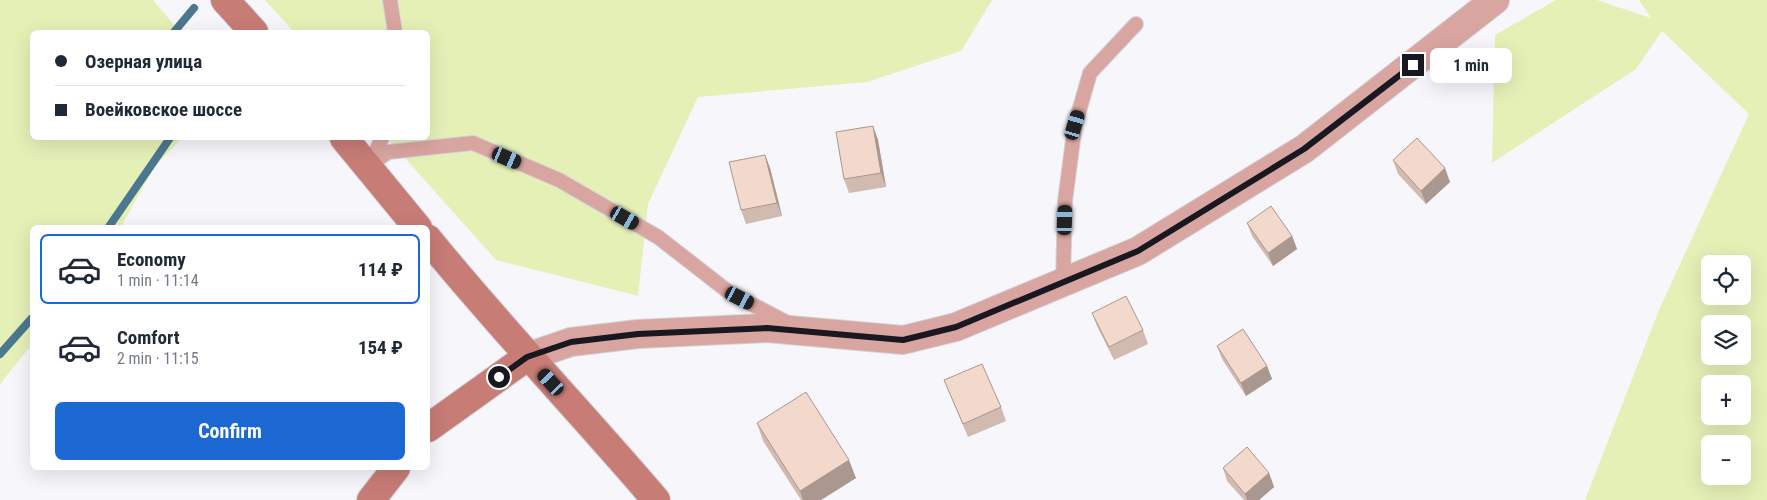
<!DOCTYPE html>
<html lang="en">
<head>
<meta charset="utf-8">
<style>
	:root { --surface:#fff; --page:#f6f6f7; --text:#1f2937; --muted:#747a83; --line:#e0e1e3; --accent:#1c68d3 }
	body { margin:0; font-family:"Roboto Condensed",sans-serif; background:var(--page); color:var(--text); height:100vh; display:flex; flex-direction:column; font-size:19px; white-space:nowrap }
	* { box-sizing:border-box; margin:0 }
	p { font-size:16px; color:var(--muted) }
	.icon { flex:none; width:28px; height:28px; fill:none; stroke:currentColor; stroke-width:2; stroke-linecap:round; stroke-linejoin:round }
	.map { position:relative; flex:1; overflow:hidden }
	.panel { position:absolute; left:30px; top:225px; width:400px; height:245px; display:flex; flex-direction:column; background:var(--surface); border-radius:8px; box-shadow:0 5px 20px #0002 }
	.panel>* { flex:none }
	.hud { position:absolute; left:30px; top:30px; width:400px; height:110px; border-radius:8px; box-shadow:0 5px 20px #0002; display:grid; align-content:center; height:110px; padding:0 25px; background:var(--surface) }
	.controls { position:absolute; left:1701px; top:255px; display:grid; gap:10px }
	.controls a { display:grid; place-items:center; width:50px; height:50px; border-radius:8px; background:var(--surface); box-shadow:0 5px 20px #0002; font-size:25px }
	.end { position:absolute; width:22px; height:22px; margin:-11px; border:6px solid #191821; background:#fff; box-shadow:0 0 0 2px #fff }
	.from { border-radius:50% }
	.bubble { position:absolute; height:35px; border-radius:8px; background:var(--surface); box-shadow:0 5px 20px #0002; font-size:16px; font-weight:700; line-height:35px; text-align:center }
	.car { position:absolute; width:15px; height:30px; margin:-15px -8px; border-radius:6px; box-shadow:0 0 4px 1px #0007; background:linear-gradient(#222 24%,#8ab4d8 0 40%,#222 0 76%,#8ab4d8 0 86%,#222 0) }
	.hud b { display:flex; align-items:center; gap:18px; height:48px; font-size:19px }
	.hud b+b { border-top:1px solid var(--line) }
	.hud i { width:12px; height:12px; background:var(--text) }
	ul { padding:9px 0 0; list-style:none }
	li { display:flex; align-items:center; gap:15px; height:70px; margin:0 10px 8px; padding:0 15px; border:2px solid transparent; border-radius:8px }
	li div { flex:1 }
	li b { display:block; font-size:19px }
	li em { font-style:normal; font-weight:700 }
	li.current { border-color:var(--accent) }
	li>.icon { width:45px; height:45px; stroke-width:1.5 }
	.button { display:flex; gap:10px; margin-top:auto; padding:10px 25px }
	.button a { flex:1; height:58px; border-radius:8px; background:var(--accent); color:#fff; font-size:20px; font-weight:700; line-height:58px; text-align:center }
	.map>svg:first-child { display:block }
	.green { fill:#e5f0b7; fill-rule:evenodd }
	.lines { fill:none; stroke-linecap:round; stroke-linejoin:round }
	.stream { stroke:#4b778f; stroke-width:8 }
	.service-casing { stroke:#d3d2d8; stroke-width:16 }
	.tertiary-casing { stroke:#d3d2d8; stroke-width:30 }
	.secondary-casing { stroke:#d3d2d8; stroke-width:30 }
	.service { stroke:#d9a5a0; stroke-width:14 }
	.tertiary { stroke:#d9a5a0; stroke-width:28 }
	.secondary { stroke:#c77c76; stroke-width:28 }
	.wall { fill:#d1baaf }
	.shaded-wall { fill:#aa978f }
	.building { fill:#f3d8cc; stroke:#aa978f }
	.route { stroke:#191821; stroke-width:6 }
</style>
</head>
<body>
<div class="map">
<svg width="1767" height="500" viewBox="0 0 1767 500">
	<rect width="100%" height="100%" fill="#f7f6fb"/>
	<g class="green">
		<path d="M0,0H153L180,32H32V138H182L154,167L121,227L32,228V344L0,384Z"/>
		<path d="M265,0H992L961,51L867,82L698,97L648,204L638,296L496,260L387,138H428V32H294Z"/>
		<path d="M1556,0H1597L1651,18L1639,0H1767V500H1585L1659,310L1749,114L1662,31L1636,69L1492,163L1495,35ZM1710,264H1742V296H1710ZM1710,324H1742V356H1710ZM1710,384H1742V416H1710ZM1710,444H1742V476H1710Z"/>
	</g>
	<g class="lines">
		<g class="stream">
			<path d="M174,32L194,8"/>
			<path d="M108,228L170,138"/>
			<path d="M0,354L32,318"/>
		</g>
		<defs>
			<g id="service">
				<path d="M390,0L395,32"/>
				<path d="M370,164L382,138"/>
				<path d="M368,167L388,152L473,143L559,180L658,237L730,293L788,323"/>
				<path d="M1063,283L1065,201L1075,125L1090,73L1136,24"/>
			</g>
			<path id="tertiary" d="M527,357L571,342L638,334L767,328L903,340L956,327L1138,251L1304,149L1495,0"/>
			<g id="secondary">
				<path d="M225,0L254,32"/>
				<path d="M344,138L418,228"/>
				<path d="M428,239C501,329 581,412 656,500"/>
				<path d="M428,428L527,357"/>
				<path d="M371,500L396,468"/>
			</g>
		</defs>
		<use href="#service" class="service-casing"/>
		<use href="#tertiary" class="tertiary-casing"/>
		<use href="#secondary" class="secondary-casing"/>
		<use href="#service" class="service"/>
		<use href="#tertiary" class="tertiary"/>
		<use href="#secondary" class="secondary"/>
	</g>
	<g class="wall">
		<path d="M873,126L878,140L886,187L849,193L844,179Z"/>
		<path d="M765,155L770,168L782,216L746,224L741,210Z"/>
		<path d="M1393,160L1450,182L1426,204L1398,174Z"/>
		<path d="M1247,223L1292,236L1297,249L1273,266L1252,236Z"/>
		<path d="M1092,313L1143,330L1148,344L1114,360L1097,326Z"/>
		<path d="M1217,346L1267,366L1272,379L1246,396L1222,359Z"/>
		<path d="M944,380L1001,407L1006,421L968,437Z"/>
		<path d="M757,423L856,478L821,500H801L763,441Z"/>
		<path d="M1223,468L1269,473L1274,487L1259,500H1244L1227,481Z"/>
	</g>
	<g class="shaded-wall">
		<path d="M873,126L878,140L886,187L881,173Z"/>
		<path d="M765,155L770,168L782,216L777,203Z"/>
		<path d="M1445,168L1450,182L1426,204L1421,191Z"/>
		<path d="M1292,236L1297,249L1273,266L1268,253Z"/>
		<path d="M1267,366L1272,379L1246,396L1241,383Z"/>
		<path d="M849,460L856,478L821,500H803L800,491Z"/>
		<path d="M1269,473L1274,487L1259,500H1247L1245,494Z"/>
	</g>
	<g class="building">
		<path d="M873,126L881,173L844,179L836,132Z"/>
		<path d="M1417,138L1445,168L1421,191L1393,160Z"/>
		<path d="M765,155L777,203L741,210L729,162Z"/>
		<path d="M1271,206L1292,236L1268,253L1247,223Z"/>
		<path d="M1126,296L1143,330L1109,347L1092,313Z"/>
		<path d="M1243,329L1267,366L1241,383L1217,346Z"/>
		<path d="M982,364L1001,407L963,424L944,380Z"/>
		<path d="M806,392L849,460L800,491L757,423Z"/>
		<path d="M1247,447L1269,473L1245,494L1223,468Z"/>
	</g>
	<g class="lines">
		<path class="route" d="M499,377L527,357L571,342L638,334L767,328L903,340L956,327L1138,251L1304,149L1413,65"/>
	</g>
</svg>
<div class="controls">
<a><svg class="icon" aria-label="locate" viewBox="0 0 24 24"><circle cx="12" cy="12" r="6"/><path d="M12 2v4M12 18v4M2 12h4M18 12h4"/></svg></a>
<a><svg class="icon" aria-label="layers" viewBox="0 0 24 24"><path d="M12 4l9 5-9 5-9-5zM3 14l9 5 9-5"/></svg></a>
<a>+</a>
<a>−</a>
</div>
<i class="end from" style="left:499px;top:377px"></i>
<i class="end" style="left:1413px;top:65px"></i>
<div class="bubble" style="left:1430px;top:48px;width:82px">1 min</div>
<i class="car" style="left:1075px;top:125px;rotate:17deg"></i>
<i class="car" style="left:507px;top:158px;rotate:113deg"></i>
<i class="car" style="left:625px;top:218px;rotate:120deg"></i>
<i class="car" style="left:1065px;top:220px;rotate:2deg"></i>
<i class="car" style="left:740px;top:298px;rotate:117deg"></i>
<i class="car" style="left:551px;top:382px;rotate:317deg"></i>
<div class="hud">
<b><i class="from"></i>Озерная улица</b>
<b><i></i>Воейковское шоссе</b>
</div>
<section class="panel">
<ul>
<li class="current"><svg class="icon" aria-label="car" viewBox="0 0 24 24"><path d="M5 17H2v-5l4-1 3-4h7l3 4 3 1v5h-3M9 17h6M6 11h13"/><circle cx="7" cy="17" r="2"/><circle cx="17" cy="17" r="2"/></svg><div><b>Economy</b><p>1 min · 11:14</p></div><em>114 ₽</em></li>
<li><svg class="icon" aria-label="car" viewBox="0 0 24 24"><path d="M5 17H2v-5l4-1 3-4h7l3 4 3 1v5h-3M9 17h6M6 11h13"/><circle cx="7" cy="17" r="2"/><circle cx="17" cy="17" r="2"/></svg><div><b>Comfort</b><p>2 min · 11:15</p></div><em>154 ₽</em></li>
</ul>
<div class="button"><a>Confirm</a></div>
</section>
</div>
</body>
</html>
